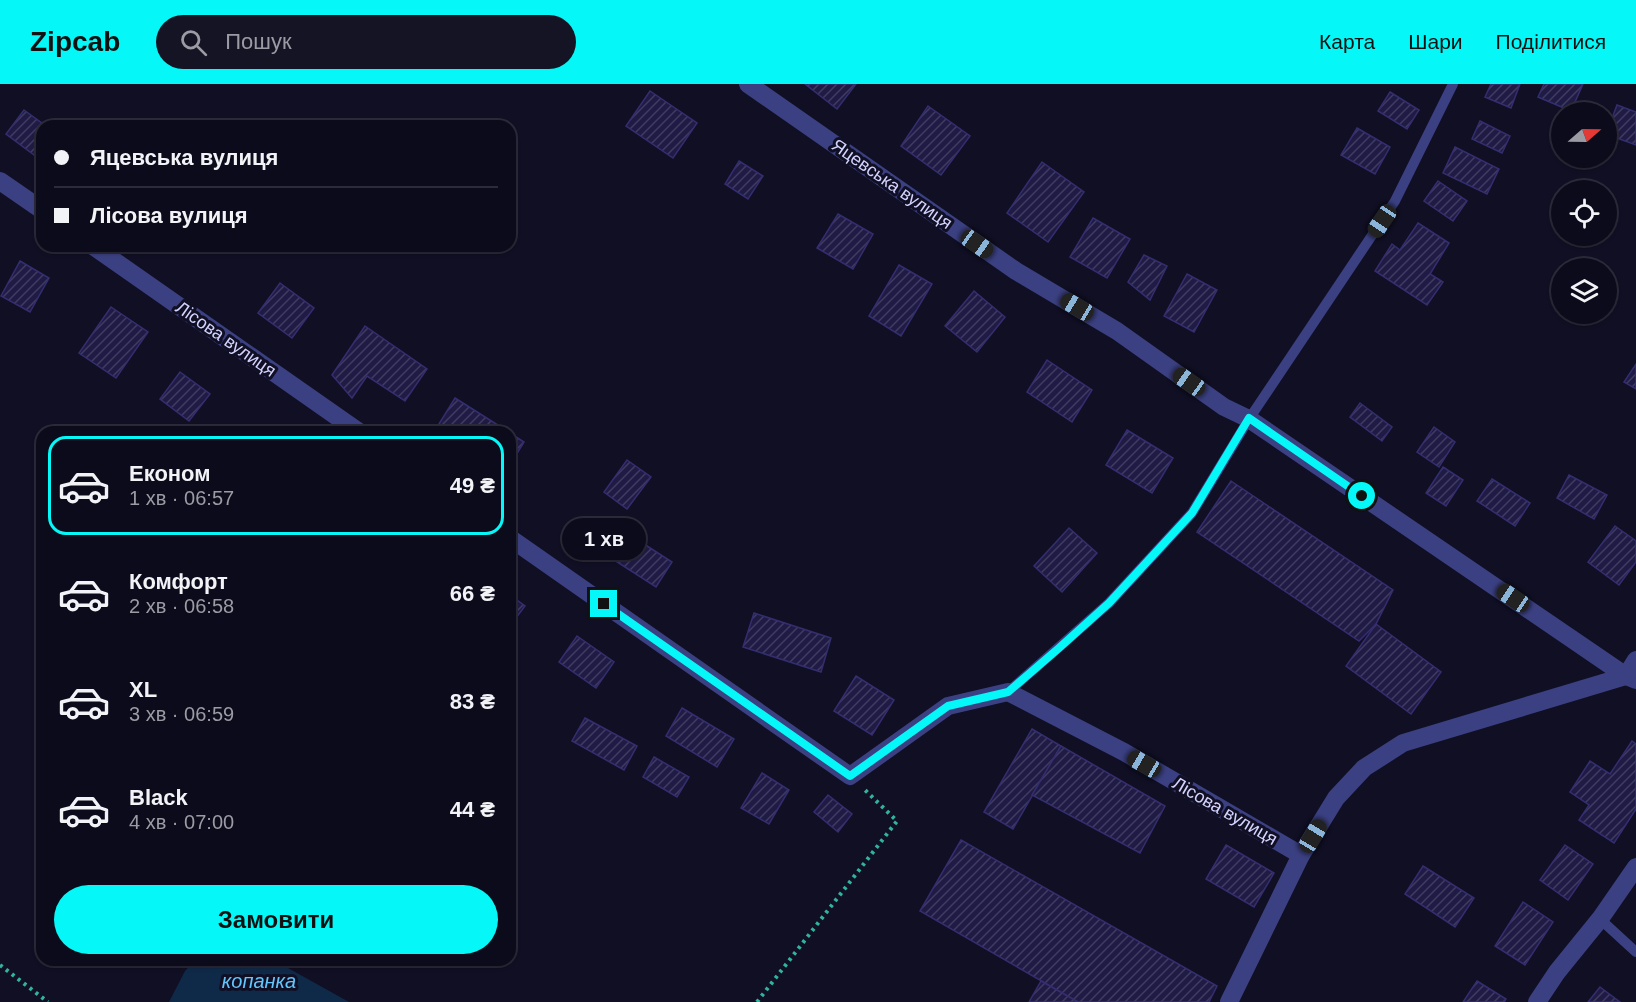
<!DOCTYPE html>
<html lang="uk">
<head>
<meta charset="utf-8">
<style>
	:root { --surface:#0c0b1b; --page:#151424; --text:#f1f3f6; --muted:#9a9ba3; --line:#2c2b3a; --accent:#05f8f7 }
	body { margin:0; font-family:Arial,sans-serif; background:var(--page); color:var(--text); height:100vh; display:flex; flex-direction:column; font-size:22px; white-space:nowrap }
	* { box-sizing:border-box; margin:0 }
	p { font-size:20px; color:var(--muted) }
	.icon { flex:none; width:33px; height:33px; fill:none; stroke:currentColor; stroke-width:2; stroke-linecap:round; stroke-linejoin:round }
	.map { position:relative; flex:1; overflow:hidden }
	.panel { position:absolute; left:36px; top:342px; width:480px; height:540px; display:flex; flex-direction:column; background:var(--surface); border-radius:18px; box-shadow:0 2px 4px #0004,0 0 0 2px var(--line) }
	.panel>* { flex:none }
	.guide { position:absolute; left:36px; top:36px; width:480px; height:132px; border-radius:18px; box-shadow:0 2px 4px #0004,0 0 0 2px var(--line); display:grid; align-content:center; height:132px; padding:0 18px; background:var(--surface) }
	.needle { width:39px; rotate:70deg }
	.buttons { position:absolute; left:1551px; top:18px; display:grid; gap:12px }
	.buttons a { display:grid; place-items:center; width:66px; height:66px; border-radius:50%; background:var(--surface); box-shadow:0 2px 4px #0004,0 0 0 2px var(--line); font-size:30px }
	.end { position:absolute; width:27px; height:27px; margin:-14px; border:8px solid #05f8f7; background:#111; box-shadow:0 0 0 3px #111 }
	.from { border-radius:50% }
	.bubble { position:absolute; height:42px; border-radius:21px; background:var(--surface); box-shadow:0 2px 4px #0004,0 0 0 2px var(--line); font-size:20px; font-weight:700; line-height:42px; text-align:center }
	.car { position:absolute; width:18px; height:36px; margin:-18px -9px; border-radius:8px; box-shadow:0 0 4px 2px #0007; background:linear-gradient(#222 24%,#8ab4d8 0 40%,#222 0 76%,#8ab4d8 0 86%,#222 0) }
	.guide b { display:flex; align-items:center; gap:21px; height:57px; font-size:22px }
	.guide b+b { border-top:2px solid var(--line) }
	.guide i { width:15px; height:15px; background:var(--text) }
	ul { padding:10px 0 0; list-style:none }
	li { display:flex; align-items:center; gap:18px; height:99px; margin:0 12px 9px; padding:0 6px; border:3px solid transparent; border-radius:18px }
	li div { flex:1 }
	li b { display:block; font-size:22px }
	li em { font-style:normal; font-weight:700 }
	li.active { border-color:var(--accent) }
	li>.icon { width:54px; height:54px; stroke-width:1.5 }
	.action { display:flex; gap:12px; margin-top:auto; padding:12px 18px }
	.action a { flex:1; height:69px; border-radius:36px; background:var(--accent); color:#111; font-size:24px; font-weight:700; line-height:69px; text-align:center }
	header { display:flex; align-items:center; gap:36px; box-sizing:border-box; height:84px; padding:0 30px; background:var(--accent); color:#111 }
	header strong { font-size:28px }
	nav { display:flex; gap:33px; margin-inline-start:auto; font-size:21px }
	.search { width:420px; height:54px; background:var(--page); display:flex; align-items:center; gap:15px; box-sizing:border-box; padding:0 21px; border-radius:33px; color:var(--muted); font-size:22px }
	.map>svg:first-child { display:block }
	.water { fill:#0f2a48 }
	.building { fill:url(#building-hatch); stroke:#342e70; stroke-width:1.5 }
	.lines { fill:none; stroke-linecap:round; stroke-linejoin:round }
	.path { stroke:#31b49f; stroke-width:4; stroke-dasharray:3 4.5; stroke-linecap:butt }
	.lane { stroke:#3b4082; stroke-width:10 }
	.street { stroke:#3b4082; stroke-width:18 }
	.route { stroke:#05f8f7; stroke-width:8 }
	.labels { text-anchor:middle; stroke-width:6; stroke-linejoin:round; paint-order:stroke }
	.street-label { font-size:18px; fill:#d4d3fe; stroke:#100f24 }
	.water-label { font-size:20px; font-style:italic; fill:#64c5fc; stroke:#100f24 }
</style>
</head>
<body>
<header>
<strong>Zipcab</strong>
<div class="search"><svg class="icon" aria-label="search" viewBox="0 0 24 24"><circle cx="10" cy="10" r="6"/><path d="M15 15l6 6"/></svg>Пошук</div>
<nav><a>Карта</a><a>Шари</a><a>Поділитися</a></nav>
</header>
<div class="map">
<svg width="1636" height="918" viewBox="0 0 1636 918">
	<defs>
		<pattern id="building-hatch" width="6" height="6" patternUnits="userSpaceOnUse" patternTransform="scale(1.5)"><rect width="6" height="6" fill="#201b45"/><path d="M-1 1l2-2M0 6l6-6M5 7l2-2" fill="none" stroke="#403b61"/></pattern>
	</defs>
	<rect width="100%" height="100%" fill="#100f24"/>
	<path class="water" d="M195,876H269L279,879L349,918H169L185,887Z"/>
	<g class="building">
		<path d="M805,0H856L837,25Z"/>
		<path d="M1491,0H1520L1511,24L1485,13Z"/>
		<path d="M1544,0H1583L1571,27L1538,13Z"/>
		<path d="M650,7L697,39L673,74L626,42Z"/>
		<path d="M1390,8L1419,26L1407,45L1378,27Z"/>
		<path d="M1617,21L1636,28V61L1606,50Z"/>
		<path d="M928,22L970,52L941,91L901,62Z"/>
		<path d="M24,26L46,42H42V59L34,71L6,50Z"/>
		<path d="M1480,37L1510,52L1502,69L1472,55Z"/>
		<path d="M1357,44L1390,63L1375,90L1341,71Z"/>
		<path d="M1455,63L1499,85L1487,110L1443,89Z"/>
		<path d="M739,77L763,92L748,115L725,100Z"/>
		<path d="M1042,78L1084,108L1048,158L1007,129Z"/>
		<path d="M1438,97L1467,117L1453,137L1424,117Z"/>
		<path d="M838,130L873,150L853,185L817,164Z"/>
		<path d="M1093,134L1130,155L1107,194L1070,173Z"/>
		<path d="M1418,139L1449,159L1430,190L1443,198L1427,221L1375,187L1392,160L1400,166Z"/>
		<path d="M1144,171L1167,182L1150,216L1128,198Z"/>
		<path d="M20,177L49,194L30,228L1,212Z"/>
		<path d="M899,181L932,200L901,252L869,232Z"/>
		<path d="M1187,190L1217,206L1194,248L1164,232Z"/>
		<path d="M280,199L314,224L292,254L258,229Z"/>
		<path d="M974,207L1005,233L977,268L945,242Z"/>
		<path d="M111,223L148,248L116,294L79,269Z"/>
		<path d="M365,242L427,285L405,317L367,292L352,314L332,291Z"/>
		<path d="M1047,276L1092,306L1072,338L1027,308Z"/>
		<path d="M1636,280V305L1624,298Z"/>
		<path d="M180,288L210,310L189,337L160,315Z"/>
		<path d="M455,314L509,348H434Z"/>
		<path d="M1360,319L1392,343L1382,357L1350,333Z"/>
		<path d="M1434,343L1455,358L1439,383L1417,368Z"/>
		<path d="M1127,346L1173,374L1152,409L1106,381Z"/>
		<path d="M510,349L524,358L510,381Z"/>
		<path d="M627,376L651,393L627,425L604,408Z"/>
		<path d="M1443,383L1463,396L1446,422L1426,409Z"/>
		<path d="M1569,391L1607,411L1594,435L1557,414Z"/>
		<path d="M1492,395L1530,419L1515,442L1477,417Z"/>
		<path d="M1231,397L1393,506L1376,540L1359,557L1197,448Z"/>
		<path d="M1615,442L1636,457V478L1619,501L1588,478Z"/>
		<path d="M1069,444L1097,469L1062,508L1034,482Z"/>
		<path d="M630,451L672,478L656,503L614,476Z"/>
		<path d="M510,511L525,522L510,542Z"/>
		<path d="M754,529L831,554L821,588L743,563Z"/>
		<path d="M1376,540L1441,588L1411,630L1346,582Z"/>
		<path d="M577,552L614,578L596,604L559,578Z"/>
		<path d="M856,592L894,616L872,651L834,627Z"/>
		<path d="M682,624L734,655L717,683L666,652Z"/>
		<path d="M585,634L637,662L624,686L572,657Z"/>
		<path d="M1032,645L1061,662L1013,745L984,728Z"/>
		<path d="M1632,657L1636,660V725L1614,759L1579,736L1589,721L1570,708L1590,677L1610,690Z"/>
		<path d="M1061,662L1165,722L1140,769L1032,711Z"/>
		<path d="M654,673L689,693L677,713L643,693Z"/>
		<path d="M762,689L789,706L769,740L741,724Z"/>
		<path d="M828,711L852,730L838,748L814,728Z"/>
		<path d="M961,756L1217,902L1209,918H1078L920,827Z"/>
		<path d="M1226,761L1274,789L1254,823L1206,795Z"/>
		<path d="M1565,761L1593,780L1568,816L1540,796Z"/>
		<path d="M1423,782L1474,814L1455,843L1405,810Z"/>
		<path d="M1523,818L1553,838L1525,881L1495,862Z"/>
		<path d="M1041,897L1078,918H1029Z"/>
		<path d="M1477,897L1506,915L1504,918H1463Z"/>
		<path d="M1600,903L1620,918H1588Z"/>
	</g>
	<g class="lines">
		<g class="path">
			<path d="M0,881L48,918"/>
			<path d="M757,918L897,737L865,706"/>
		</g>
		<g class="lane">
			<path d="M1008,608L1109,519L1192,429L1249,335L1395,117L1453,0"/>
			<path d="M1600,835L1636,868"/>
		</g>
		<g class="street">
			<path d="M748,0L1016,187L1117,247L1224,323L1249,335L1626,592L1636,596"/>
			<path d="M0,97L42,126"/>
			<path d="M93,162L359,348"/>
			<path d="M510,454L850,692L948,622L1008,608L1124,668L1301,771"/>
			<path d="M1626,592L1636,576"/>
			<path d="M1229,918L1301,771L1336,714L1364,684L1403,659L1626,592"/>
			<path d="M1537,918L1557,888L1600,835L1636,783"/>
		</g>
	</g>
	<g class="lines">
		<path class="route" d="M604,520L850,692L948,622L1008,608L1059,564L1109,519L1192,429L1249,334L1362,412"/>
	</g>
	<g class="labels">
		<g class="street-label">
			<text transform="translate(892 100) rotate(35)" y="6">Яцевська вулиця</text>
			<text transform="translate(226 255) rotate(35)" y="6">Лісова вулиця</text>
			<text transform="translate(1225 727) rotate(30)" y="6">Лісова вулиця</text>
		</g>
		<g class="water-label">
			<text x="259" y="904">копанка</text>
		</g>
	</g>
</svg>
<div class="buttons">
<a><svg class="needle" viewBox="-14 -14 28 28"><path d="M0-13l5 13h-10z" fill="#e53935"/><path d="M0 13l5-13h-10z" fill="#9a9ba3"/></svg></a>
<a><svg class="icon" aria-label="locate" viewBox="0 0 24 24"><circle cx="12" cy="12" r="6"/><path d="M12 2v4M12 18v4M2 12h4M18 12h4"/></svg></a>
<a><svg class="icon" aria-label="layers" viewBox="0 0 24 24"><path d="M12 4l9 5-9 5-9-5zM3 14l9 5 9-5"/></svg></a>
</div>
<i class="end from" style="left:1362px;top:412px"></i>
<i class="end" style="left:604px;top:520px"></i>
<div class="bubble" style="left:562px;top:434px;width:84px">1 хв</div>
<i class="car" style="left:1382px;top:137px;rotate:214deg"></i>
<i class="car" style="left:977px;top:160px;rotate:125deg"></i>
<i class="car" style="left:1077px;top:223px;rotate:301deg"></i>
<i class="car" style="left:1189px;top:298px;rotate:305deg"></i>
<i class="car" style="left:1513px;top:514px;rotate:304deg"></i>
<i class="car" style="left:1144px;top:680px;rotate:300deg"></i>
<i class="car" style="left:1313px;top:752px;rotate:31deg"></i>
<div class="guide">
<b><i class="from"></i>Яцевська вулиця</b>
<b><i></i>Лісова вулиця</b>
</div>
<section class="panel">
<ul>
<li class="active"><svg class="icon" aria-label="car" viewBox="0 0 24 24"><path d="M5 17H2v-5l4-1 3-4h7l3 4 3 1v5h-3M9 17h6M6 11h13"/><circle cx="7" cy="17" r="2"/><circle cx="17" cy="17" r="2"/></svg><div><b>Економ</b><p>1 хв · 06:57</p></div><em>49 ₴</em></li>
<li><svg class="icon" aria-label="car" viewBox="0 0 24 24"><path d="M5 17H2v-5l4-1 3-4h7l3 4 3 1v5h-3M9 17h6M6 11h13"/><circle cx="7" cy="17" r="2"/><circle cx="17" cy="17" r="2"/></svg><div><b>Комфорт</b><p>2 хв · 06:58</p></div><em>66 ₴</em></li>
<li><svg class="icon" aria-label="car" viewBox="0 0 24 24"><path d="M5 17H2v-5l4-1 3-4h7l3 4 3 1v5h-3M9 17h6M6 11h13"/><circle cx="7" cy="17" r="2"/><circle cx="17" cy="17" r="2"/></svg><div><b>XL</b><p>3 хв · 06:59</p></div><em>83 ₴</em></li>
<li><svg class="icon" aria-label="car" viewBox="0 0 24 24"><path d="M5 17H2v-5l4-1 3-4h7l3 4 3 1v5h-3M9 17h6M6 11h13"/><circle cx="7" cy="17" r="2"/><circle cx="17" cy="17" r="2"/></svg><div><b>Black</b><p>4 хв · 07:00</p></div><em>44 ₴</em></li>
</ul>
<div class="action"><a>Замовити</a></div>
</section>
</div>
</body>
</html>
